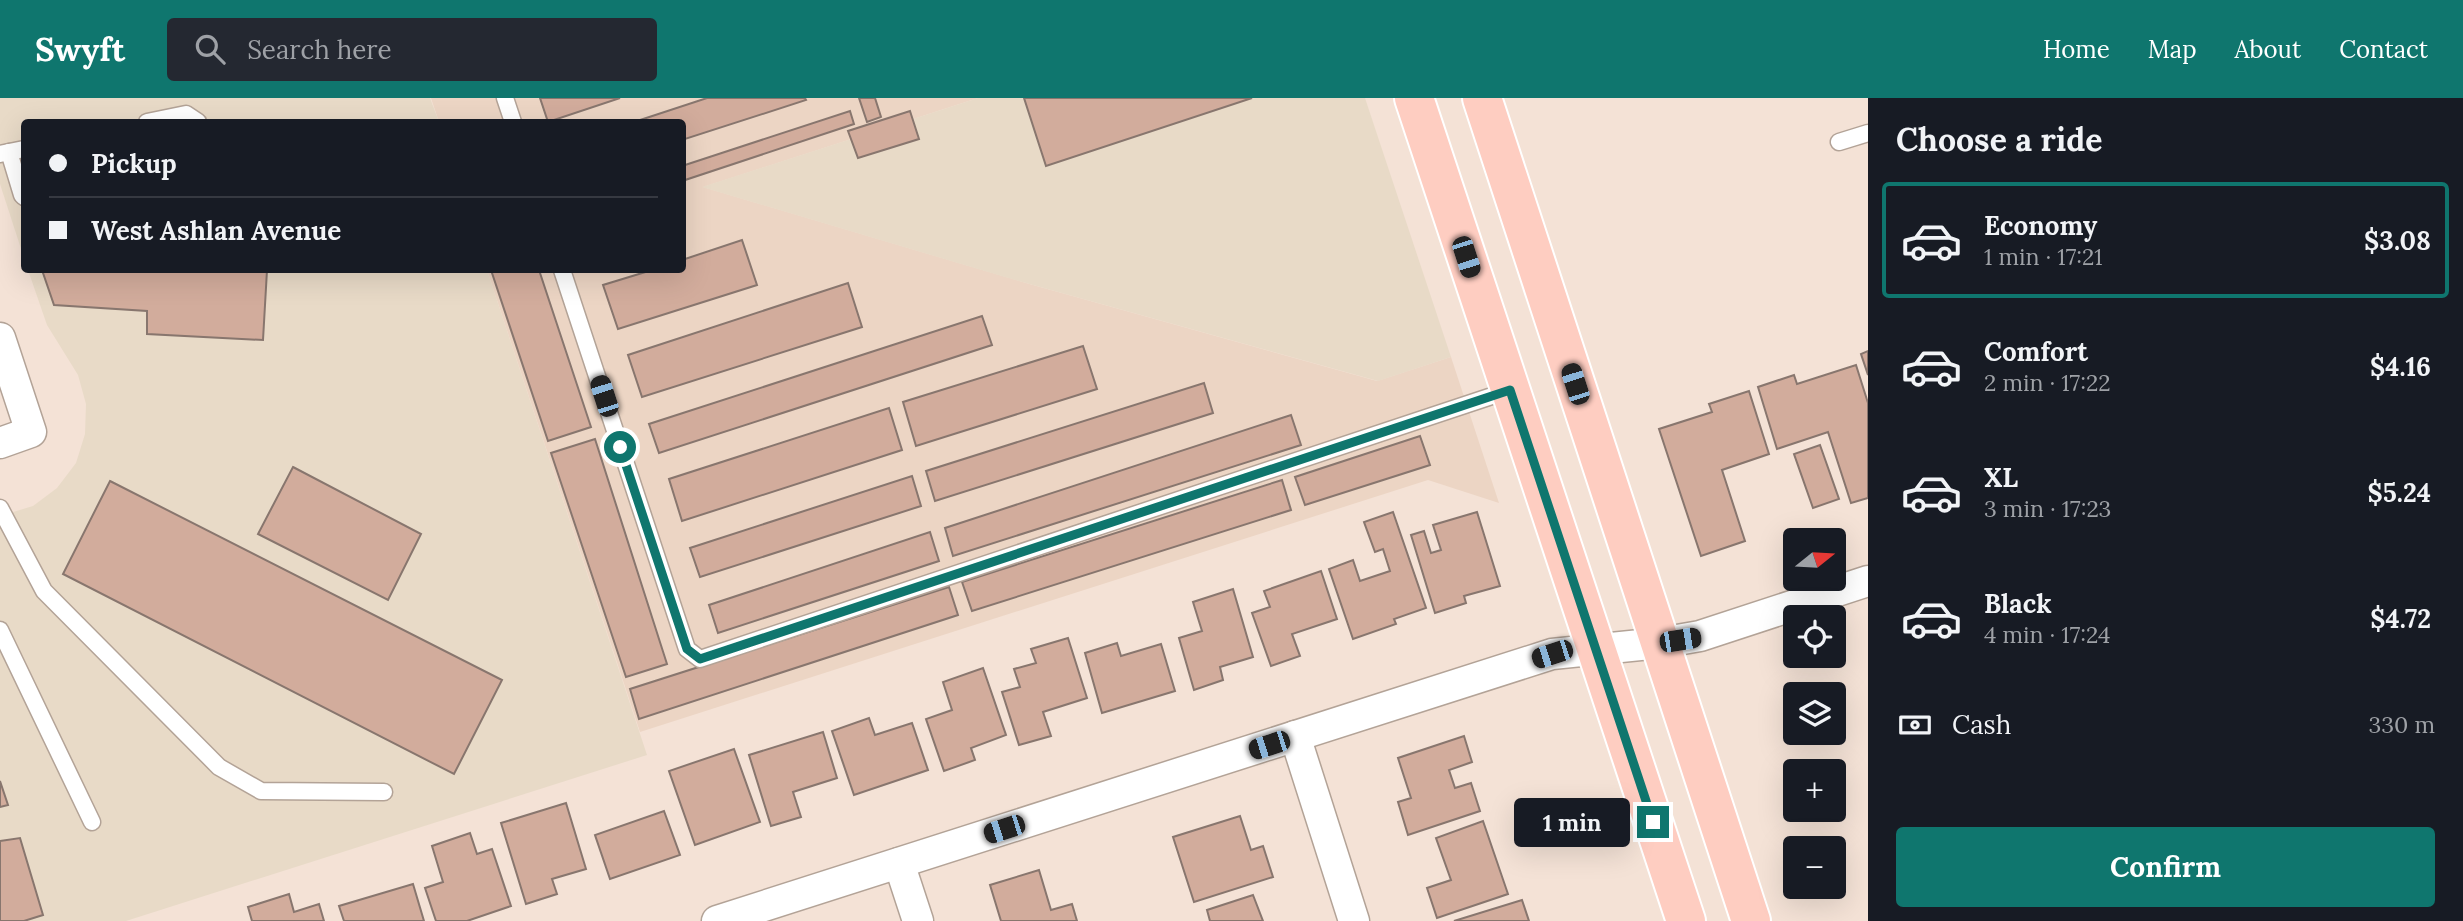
<!DOCTYPE html>
<html lang="en">
<head>
<meta charset="utf-8">
<style>
	:root { --surface:#171b24; --page:#242831; --text:#f1f3f6; --muted:#9ea1a6; --line:#363941; --accent:#0f766e }
	body { margin:0; font-family:Lora,serif; background:var(--page); color:var(--text); height:100vh; display:flex; flex-direction:column; font-size:26px; white-space:nowrap }
	* { box-sizing:border-box; margin:0 }
	p { font-size:23px; color:var(--muted) }
	.icon { flex:none; width:38px; height:38px; fill:none; stroke:currentColor; stroke-width:2; stroke-linecap:round; stroke-linejoin:round }
	.map { position:relative; flex:1; overflow:hidden }
	.drawer { display:flex; flex-direction:column; background:var(--surface); width:595px }
	.drawer>* { flex:none }
	.guide { position:absolute; left:21px; top:21px; width:665px; height:154px; border-radius:7px; box-shadow:0 7px 28px #0002; display:grid; align-content:center; height:154px; padding:0 28px; background:var(--surface) }
	.needle { width:46px; rotate:72deg }
	.tools { position:absolute; left:1783px; top:430px; display:grid; gap:14px }
	.tools a { display:grid; place-items:center; width:63px; height:63px; border-radius:7px; background:var(--surface); box-shadow:0 7px 28px #0002; font-size:35px }
	.end { position:absolute; width:32px; height:32px; margin:-16px; border:9px solid #0f766e; background:#fff; box-shadow:0 0 0 4px #fff }
	.from { border-radius:50% }
	.bubble { position:absolute; height:49px; border-radius:7px; background:var(--surface); box-shadow:0 7px 28px #0002; font-size:23px; font-weight:700; line-height:49px; text-align:center }
	.car { position:absolute; width:21px; height:42px; margin:-21px -10px; border-radius:9px; box-shadow:0 0 5px 2px #0007; background:linear-gradient(#222 24%,#8ab4d8 0 40%,#222 0 76%,#8ab4d8 0 86%,#222 0) }
	.guide b { display:flex; align-items:center; gap:24px; height:66px; font-size:26px }
	.guide b+b { border-top:2px solid var(--line) }
	.guide i { width:18px; height:18px; background:var(--text) }
	ul { padding:0; list-style:none }
	li { display:flex; align-items:center; gap:21px; height:116px; margin:0 14px 10px; padding:0 14px; border:4px solid transparent; border-radius:7px }
	li div { flex:1 }
	li b { display:block; font-size:26px }
	li em { font-style:normal; font-weight:700 }
	li.on { border-color:var(--accent) }
	li>.icon { width:63px; height:63px; stroke-width:1.5 }
	h2 { padding:0 28px; font-size:32px; line-height:84px }
	.pay { display:flex; align-items:center; gap:18px; height:77px; padding:0 28px; font-size:26px }
	.pay p { margin-inline-start:auto }
	.primary-button { display:flex; gap:14px; margin-top:auto; padding:14px 28px }
	.primary-button a { flex:1; height:80px; border-radius:7px; background:var(--accent); color:#fff; font-size:28px; font-weight:700; line-height:80px; text-align:center }
	header { display:flex; align-items:center; gap:42px; box-sizing:border-box; height:98px; padding:0 35px; background:var(--accent); color:#fff }
	header strong { font-size:33px }
	nav { display:flex; gap:38px; margin-inline-start:auto; font-size:24px }
	.search { width:490px; height:63px; background:var(--page); display:flex; align-items:center; gap:18px; box-sizing:border-box; padding:0 24px; border-radius:7px; color:var(--muted); font-size:26px }
	main { display:flex; flex:1; min-height:0 }
	.map>svg:first-child { display:block }
	.built { fill:#ecd5c4 }
	.industrial { fill:#e8dac7 }
	.building { fill:#d2ac9c; stroke:#88766e; stroke-width:2 }
	.lines { fill:none; stroke-linecap:round; stroke-linejoin:round }
	.lane-casing { stroke:#b3a397; stroke-width:19 }
	.street-casing { stroke:#b3a397; stroke-width:33 }
	.primary-casing { stroke:#fff; stroke-width:42 }
	.lane { stroke:#fff; stroke-width:16 }
	.street { stroke:#fff; stroke-width:30 }
	.primary { stroke:#fecdc1; stroke-width:38 }
	.route { stroke:#0f766e; stroke-width:9 }
</style>
</head>
<body>
<header>
<strong>Swyft</strong>
<div class="search"><svg class="icon" aria-label="search" viewBox="0 0 24 24"><circle cx="10" cy="10" r="6"/><path d="M15 15l6 6"/></svg>Search here</div>
<nav><a>Home</a><a>Map</a><a>About</a><a>Contact</a></nav>
</header>
<main>
<div class="map">
<svg width="1868" height="823" viewBox="0 0 1868 823">
	<rect width="100%" height="100%" fill="#f4e2d6"/>
	<path class="built" d="M431,0H978L703,89L1026,185L1377,283L1451,259L1499,405L1428,382L640,634L487,172H682V24H439Z"/>
	<g class="industrial">
		<path d="M0,0H430L439,24H24V160L0,86Z"/>
		<path d="M978,0H1365L1451,259L1378,283L1015,182L702,89Z"/>
		<path d="M28,172H487L647,657L126,823H0V418L33,408L57,390L76,365L85,336L86,306L78,277L47,227Z"/>
	</g>
	<g class="building">
		<path d="M540,0H620L548,24Z"/>
		<path d="M707,0H805L806,2L682,42V24H634Z"/>
		<path d="M859,0H875L881,19L867,24Z"/>
		<path d="M1024,0H1252L1046,68Z"/>
		<path d="M850,13L854,26L682,83V68Z"/>
		<path d="M910,13L919,41L858,60L848,33Z"/>
		<path d="M742,142L757,187L618,231L603,187L652,172H682V162Z"/>
		<path d="M42,172H267L263,242L147,236V213L54,207Z"/>
		<path d="M491,172H539L591,329L548,343Z"/>
		<path d="M848,185L862,229L642,299L628,257Z"/>
		<path d="M982,218L992,247L659,355L649,326Z"/>
		<path d="M1083,248L1097,291L916,348L903,304Z"/>
		<path d="M1868,253V277L1861,256Z"/>
		<path d="M1856,267L1868,305V400L1851,405L1828,334L1777,351L1758,289L1794,277L1797,286Z"/>
		<path d="M1204,285L1213,315L935,403L926,373Z"/>
		<path d="M1749,293L1769,356L1722,372L1745,443L1701,458L1659,331L1712,314L1709,306Z"/>
		<path d="M889,310L902,352L682,423L669,381Z"/>
		<path d="M1291,317L1301,347L953,458L945,430Z"/>
		<path d="M1420,338L1430,367L1305,407L1295,379Z"/>
		<path d="M595,341L667,566L626,579L551,355Z"/>
		<path d="M1820,347L1839,401L1813,410L1794,356Z"/>
		<path d="M293,369L421,436L388,502L258,436Z"/>
		<path d="M912,378L921,408L700,479L690,450Z"/>
		<path d="M1282,382L1291,412L972,513L962,484Z"/>
		<path d="M110,383L502,582L454,676L63,476Z"/>
		<path d="M1393,414L1426,510L1394,521L1396,526L1353,541L1329,471L1353,462L1360,483L1390,473L1383,451L1375,454L1364,424Z"/>
		<path d="M1477,414L1500,488L1464,498L1466,505L1435,515L1411,437L1424,433L1431,455L1441,452L1433,427Z"/>
		<path d="M930,434L939,463L718,535L709,507Z"/>
		<path d="M1321,473L1337,521L1292,536L1300,558L1271,568L1252,515L1270,509L1264,493Z"/>
		<path d="M949,489L958,517L639,621L630,591Z"/>
		<path d="M1233,491L1253,559L1220,569L1223,582L1194,592L1179,540L1202,533L1193,504Z"/>
		<path d="M1068,540L1087,600L1043,614L1051,638L1019,647L1002,594L1020,589L1014,571L1036,565L1031,551Z"/>
		<path d="M1117,545L1121,558L1161,546L1175,593L1102,615L1085,555Z"/>
		<path d="M983,570L1006,637L971,650L975,662L944,673L926,621L952,612L943,584Z"/>
		<path d="M869,620L875,637L912,625L928,672L854,697L832,633Z"/>
		<path d="M823,634L837,680L793,694L801,719L771,728L749,657Z"/>
		<path d="M1464,638L1472,664L1449,672L1455,690L1471,685L1480,713L1408,737L1398,704L1411,700L1398,660Z"/>
		<path d="M734,651L760,724L695,747L669,673Z"/>
		<path d="M0,683L8,707L0,709Z"/>
		<path d="M566,705L586,771L552,781L557,796L526,806L501,725Z"/>
		<path d="M664,713L680,757L610,781L595,737Z"/>
		<path d="M1240,718L1251,752L1263,748L1273,779L1194,804L1173,739Z"/>
		<path d="M1483,723L1508,796L1437,820L1427,790L1451,782L1436,740Z"/>
		<path d="M470,735L477,756L492,751L511,808L467,823H436L425,790L443,784L432,748Z"/>
		<path d="M20,740L43,817L24,823H0V743Z"/>
		<path d="M1039,772L1051,812L1072,806L1077,823H1001L990,787Z"/>
		<path d="M413,786L424,823H344L339,808Z"/>
		<path d="M289,796L294,814L319,806L324,823H252L248,809Z"/>
		<path d="M1253,797L1263,823H1210L1207,812Z"/>
		<path d="M1522,802L1529,823H1454Z"/>
	</g>
	<g class="lines">
		<defs>
			<g id="lane">
				<path d="M505,0L513,24"/>
				<path d="M147,24L186,16L198,24"/>
				<path d="M1839,44L1868,35"/>
				<path d="M9,54L22,97L24,99"/>
				<path d="M0,56L24,51"/>
				<path d="M562,172L687,551L700,561L1510,292"/>
				<path d="M0,410L44,493L219,669L261,693L384,694"/>
				<path d="M0,532L92,724"/>
			</g>
			<g id="street">
				<path d="M0,240L31,334L0,345"/>
				<path d="M1295,638L1354,823"/>
				<path d="M899,765L918,823"/>
				<path d="M717,823L1552,556L1660,545L1700,538L1868,483"/>
			</g>
			<g id="primary">
				<path d="M1414,0L1686,823"/>
				<path d="M1482,0L1751,823"/>
			</g>
		</defs>
		<use href="#lane" class="lane-casing"/>
		<use href="#street" class="street-casing"/>
		<use href="#primary" class="primary-casing"/>
		<use href="#lane" class="lane"/>
		<use href="#street" class="street"/>
		<use href="#primary" class="primary"/>
	</g>
	<g class="lines">
		<path class="route" d="M620,349L687,551L700,561L1510,292L1653,724"/>
	</g>
</svg>
<div class="tools">
<a><svg class="needle" viewBox="-14 -14 28 28"><path d="M0-13l5 13h-10z" fill="#e53935"/><path d="M0 13l5-13h-10z" fill="#9ea1a6"/></svg></a>
<a><svg class="icon" aria-label="locate" viewBox="0 0 24 24"><circle cx="12" cy="12" r="6"/><path d="M12 2v4M12 18v4M2 12h4M18 12h4"/></svg></a>
<a><svg class="icon" aria-label="layers" viewBox="0 0 24 24"><path d="M12 4l9 5-9 5-9-5zM3 14l9 5 9-5"/></svg></a>
<a>+</a>
<a>−</a>
</div>
<i class="end from" style="left:620px;top:349px"></i>
<i class="end" style="left:1653px;top:724px"></i>
<div class="bubble" style="left:1514px;top:700px;width:116px">1 min</div>
<i class="car" style="left:1466px;top:159px;rotate:162deg"></i>
<i class="car" style="left:1575px;top:286px;rotate:342deg"></i>
<i class="car" style="left:604px;top:298px;rotate:342deg"></i>
<i class="car" style="left:1680px;top:542px;rotate:81deg"></i>
<i class="car" style="left:1552px;top:556px;rotate:252deg"></i>
<i class="car" style="left:1269px;top:647px;rotate:252deg"></i>
<i class="car" style="left:1004px;top:731px;rotate:252deg"></i>
<div class="guide">
<b><i class="from"></i>Pickup</b>
<b><i></i>West Ashlan Avenue</b>
</div>
</div>
<section class="drawer">
<h2>Choose a ride</h2>
<ul>
<li class="on"><svg class="icon" aria-label="car" viewBox="0 0 24 24"><path d="M5 17H2v-5l4-1 3-4h7l3 4 3 1v5h-3M9 17h6M6 11h13"/><circle cx="7" cy="17" r="2"/><circle cx="17" cy="17" r="2"/></svg><div><b>Economy</b><p>1 min · 17:21</p></div><em>$3.08</em></li>
<li><svg class="icon" aria-label="car" viewBox="0 0 24 24"><path d="M5 17H2v-5l4-1 3-4h7l3 4 3 1v5h-3M9 17h6M6 11h13"/><circle cx="7" cy="17" r="2"/><circle cx="17" cy="17" r="2"/></svg><div><b>Comfort</b><p>2 min · 17:22</p></div><em>$4.16</em></li>
<li><svg class="icon" aria-label="car" viewBox="0 0 24 24"><path d="M5 17H2v-5l4-1 3-4h7l3 4 3 1v5h-3M9 17h6M6 11h13"/><circle cx="7" cy="17" r="2"/><circle cx="17" cy="17" r="2"/></svg><div><b>XL</b><p>3 min · 17:23</p></div><em>$5.24</em></li>
<li><svg class="icon" aria-label="car" viewBox="0 0 24 24"><path d="M5 17H2v-5l4-1 3-4h7l3 4 3 1v5h-3M9 17h6M6 11h13"/><circle cx="7" cy="17" r="2"/><circle cx="17" cy="17" r="2"/></svg><div><b>Black</b><p>4 min · 17:24</p></div><em>$4.72</em></li>
</ul>
<div class="pay"><svg class="icon" aria-label="cash" viewBox="0 0 24 24"><path d="M3 7h18v10H3z"/><circle cx="12" cy="12" r="2"/></svg>Cash<p>330 m</p></div>
<div class="primary-button"><a>Confirm</a></div>
</section>
</main>
</body>
</html>
